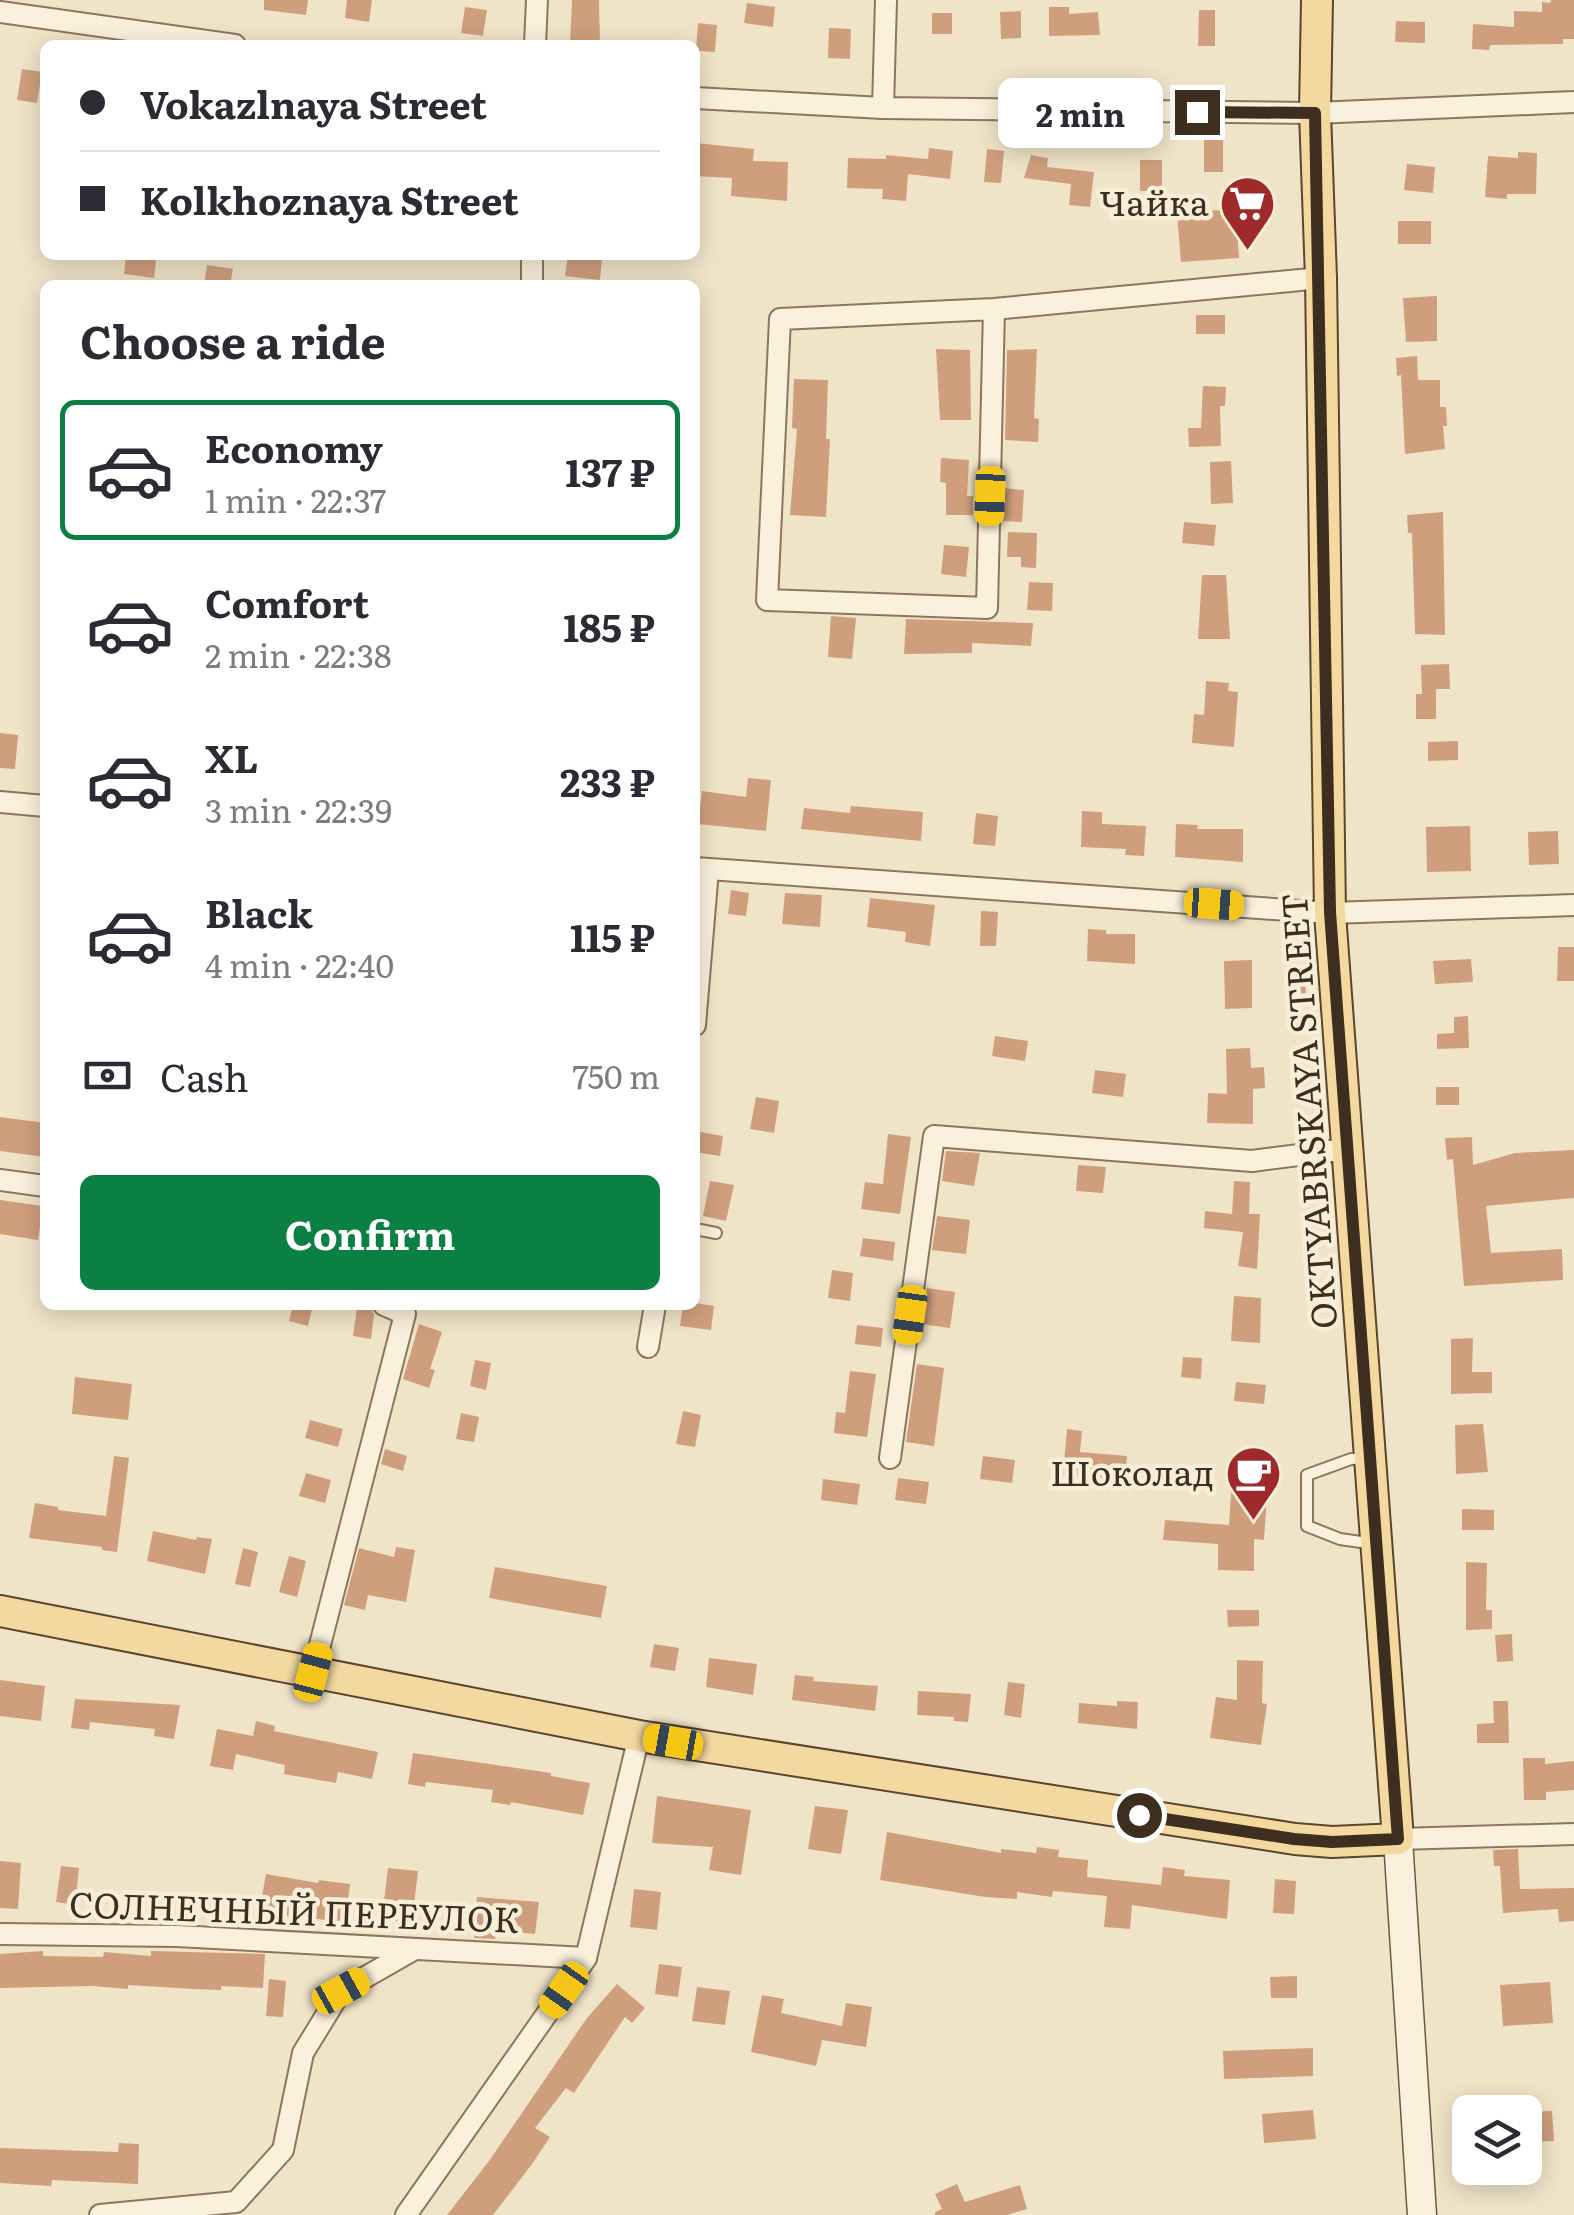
<!DOCTYPE html>
<html lang="en">
<head>
<meta charset="utf-8">
<style>
	:root { --surface:#fff; --page:#f7f7f7; --text:#2b2b33; --muted:#7c7c81; --line:#e1e1e2; --accent:#0b8043 }
	body { margin:0; font-family:Literata,serif; background:var(--page); color:var(--text); height:100vh; display:flex; flex-direction:column; font-size:38px; white-space:nowrap }
	* { box-sizing:border-box; margin:0 }
	p { font-size:32px; color:var(--muted) }
	.icon { flex:none; width:55px; height:55px; fill:none; stroke:currentColor; stroke-width:2; stroke-linecap:round; stroke-linejoin:round }
	.map { position:relative; flex:1; overflow:hidden }
	.panel { position:absolute; left:40px; top:280px; width:660px; height:1030px; display:flex; flex-direction:column; background:var(--surface); border-radius:15px; box-shadow:0 5px 25px #0003 }
	.panel>* { flex:none }
	.hud { position:absolute; left:40px; top:40px; width:660px; height:220px; border-radius:15px; box-shadow:0 5px 25px #0003; display:grid; align-content:center; height:220px; padding:0 40px; background:var(--surface) }
	.tools { position:absolute; left:1452px; top:2095px; display:grid; gap:20px }
	.tools a { display:grid; place-items:center; width:90px; height:90px; border-radius:15px; background:var(--surface); box-shadow:0 5px 25px #0003; font-size:50px }
	.end { position:absolute; width:45px; height:45px; margin:-22px; border:12px solid #3d2e20; background:#fff; box-shadow:0 0 0 5px #fff }
	.from { border-radius:50% }
	.bubble { position:absolute; height:70px; border-radius:15px; background:var(--surface); box-shadow:0 5px 25px #0003; font-size:32px; font-weight:700; line-height:70px; text-align:center }
	.car { position:absolute; width:30px; height:60px; margin:-30px -15px; border-radius:12px; box-shadow:0 0 8px 2px #0007; background:linear-gradient(#f5c518 24%,#345 0 40%,#f5c518 0 76%,#345 0 86%,#f5c518 0) }
	.hud b { display:flex; align-items:center; gap:35px; height:95px; font-size:38px }
	.hud b+b { border-top:2px solid var(--line) }
	.hud i { width:25px; height:25px; background:var(--text) }
	ul { padding:0; list-style:none }
	li { display:flex; align-items:center; gap:30px; height:140px; margin:0 20px 15px; padding:0 20px; border:5px solid transparent; border-radius:15px }
	li div { flex:1 }
	li b { display:block; font-size:38px }
	li em { font-style:normal; font-weight:700 }
	li.on { border-color:var(--accent) }
	li>.icon { width:90px; height:90px; stroke-width:1.5 }
	h2 { padding:0 40px; font-size:45px; line-height:120px }
	.pay { display:flex; align-items:center; gap:25px; height:110px; padding:0 40px; font-size:38px }
	.pay p { margin-inline-start:auto }
	.button { display:flex; gap:20px; margin-top:auto; padding:20px 40px }
	.button a { flex:1; height:115px; border-radius:15px; background:var(--accent); color:#fff; font-size:40px; font-weight:700; line-height:115px; text-align:center }
	.map>svg:first-child { display:block }
	.building { fill:#cf9f7d }
	.lines { fill:none; stroke-linecap:round; stroke-linejoin:round }
	.service-casing { stroke:#8d765c; stroke-width:14 }
	.minor-casing { stroke:#8d765c; stroke-width:24 }
	.secondary-casing { stroke:#6f573f; stroke-width:31 }
	.primary-casing { stroke:#5b4430; stroke-width:34 }
	.service { stroke:#faf1dc; stroke-width:10 }
	.minor { stroke:#faf1dc; stroke-width:20 }
	.secondary { stroke:#faf1dc; stroke-width:28 }
	.primary { stroke:#f3d9a0; stroke-width:30 }
	.route { stroke:#3d2e20; stroke-width:12 }
	.labels { text-anchor:middle; stroke-width:9; stroke-linejoin:round; paint-order:stroke }
	.poi-label { font-size:35px; fill:#3d2e20; stroke:#f7eed8; text-anchor:end }
	.street-label { font-size:35px; fill:#3d2e20; stroke:#f7eed8 }
</style>
</head>
<body>
<div class="map">
<svg width="1574" height="2215" viewBox="0 0 1574 2215">
	<rect width="100%" height="100%" fill="#f0e4c8"/>
	<g class="building">
		<path d="M264,0H308L306,15L264,10Z"/>
		<path d="M347,0H372L369,22L345,18Z"/>
		<path d="M572,0H599L600,45H570Z"/>
		<path d="M1551,0H1574V39H1563V44L1490,45L1489,50L1472,49L1473,24L1514,27V11L1542,12V2L1550,3Z"/>
		<path d="M747,3L775,7L773,27L744,23Z"/>
		<path d="M465,7L487,10L483,36L461,33Z"/>
		<path d="M1049,7H1069V14L1098,12L1100,35L1049,36Z"/>
		<path d="M1199,10H1215V46H1198Z"/>
		<path d="M1021,11V38L1001,39L1000,12Z"/>
		<rect x="932" y="13" width="20" height="21"/>
		<path d="M1396,21L1425,22V43L1395,42Z"/>
		<path d="M698,23L717,25L715,52L696,51Z"/>
		<path d="M829,28L851,29L850,59L828,58Z"/>
		<path d="M22,69L42,72L37,103L17,100Z"/>
		<rect x="1204" y="140" width="19" height="32"/>
		<path d="M695,143L754,149L753,161L788,162L787,201L731,196L732,178L695,176Z"/>
		<path d="M929,148L953,151L950,179L908,174L906,201L882,199L883,189L847,188L848,158L886,159V155L928,159Z"/>
		<path d="M987,149L1004,151L1001,183L984,182Z"/>
		<path d="M1518,152L1537,153L1536,194H1507V199L1485,197L1488,156L1518,158Z"/>
		<path d="M1031,155L1048,158L1047,167L1094,172L1090,207L1069,205L1071,184L1024,178Z"/>
		<rect x="1140" y="160" width="22" height="31"/>
		<path d="M1407,164L1435,167L1433,193L1404,190Z"/>
		<path d="M1236,209L1239,258L1181,262L1177,213Z"/>
		<rect x="1398" y="221" width="33" height="23"/>
		<path d="M568,255L602,258L600,280L565,276Z"/>
		<path d="M126,256L156,260L154,278L124,274Z"/>
		<path d="M207,265L233,269L230,285H204Z"/>
		<path d="M1437,296V341L1406,342L1403,298Z"/>
		<rect x="1196" y="315" width="29" height="19"/>
		<path d="M936,349L970,350L971,420H940Z"/>
		<path d="M1037,349L1034,418L1039,419L1038,442L1005,440L1007,350Z"/>
		<path d="M1417,356L1418,380H1440V407H1446L1447,426H1443L1445,449L1405,454L1401,375L1397,376L1396,358Z"/>
		<path d="M794,379L828,380L826,439H830L826,517L790,515L797,429L792,428Z"/>
		<path d="M1203,386L1226,387L1225,406H1220L1221,446L1189,447L1188,428H1201Z"/>
		<path d="M941,458L969,460L967,496H973V515H946V483L940,482Z"/>
		<path d="M1231,461L1233,503L1211,504L1210,462Z"/>
		<path d="M1004,488L1024,490L1022,522L1003,521Z"/>
		<path d="M1443,512L1445,635L1415,634L1412,533H1408L1407,515Z"/>
		<path d="M1184,522L1216,525L1214,546L1182,543Z"/>
		<path d="M1008,532L1037,533L1036,568L1021,567V557H1007Z"/>
		<path d="M944,545L969,547L966,577L941,574Z"/>
		<path d="M1202,575H1226L1230,639H1198Z"/>
		<path d="M1029,582L1053,583L1052,611L1027,610Z"/>
		<path d="M831,616L856,618L852,659L828,657Z"/>
		<path d="M906,619L1033,623L1031,646L972,643V653L904,654Z"/>
		<path d="M1449,664L1450,689H1436V719H1416V694H1422L1421,665Z"/>
		<path d="M1206,681L1229,683L1228,691L1238,692L1234,747L1192,743L1194,714L1204,715Z"/>
		<path d="M0,733L18,735L15,769L0,768Z"/>
		<path d="M1458,741V760L1428,761V742Z"/>
		<path d="M748,778L771,780L766,831L698,824L702,791L746,797Z"/>
		<path d="M851,806L923,812L921,841L801,829L804,808L850,813Z"/>
		<path d="M1082,811L1102,812V824L1146,826L1144,856L1125,855L1126,849L1081,847Z"/>
		<path d="M976,813L998,816L995,846L973,844Z"/>
		<path d="M1176,824L1198,825L1197,829H1243V862L1175,857Z"/>
		<path d="M1470,826L1471,871L1427,872L1426,827Z"/>
		<path d="M1558,831L1559,864L1529,865L1528,832Z"/>
		<path d="M731,890L749,893L746,916L728,914Z"/>
		<path d="M785,893L822,895L820,927L782,924Z"/>
		<path d="M870,898L935,905L930,946L905,942L906,932L867,927Z"/>
		<path d="M981,911L998,912L996,946H980Z"/>
		<path d="M1088,929L1106,930V934H1135V964L1087,961Z"/>
		<path d="M1558,947H1574V981H1557Z"/>
		<path d="M1471,959L1473,982L1435,984L1433,961Z"/>
		<path d="M1252,960V1008L1225,1009L1224,961Z"/>
		<path d="M1304,976L1306,993L1292,994L1290,978Z"/>
		<path d="M1468,1016L1469,1048L1437,1049V1034L1454,1033V1017Z"/>
		<path d="M995,1036L1028,1041L1025,1061L992,1056Z"/>
		<path d="M1250,1048L1251,1068L1264,1067L1265,1088L1253,1089V1124L1207,1123L1208,1093L1227,1094L1226,1049Z"/>
		<path d="M1095,1070L1126,1074L1123,1097L1092,1093Z"/>
		<rect x="1436" y="1087" width="23" height="18"/>
		<path d="M756,1097L779,1101L774,1133L750,1129Z"/>
		<path d="M0,1117L45,1123V1157L0,1151Z"/>
		<path d="M695,1131L723,1136L720,1156L695,1152Z"/>
		<path d="M888,1134L911,1137L900,1214L861,1209L865,1182L883,1184Z"/>
		<path d="M1472,1137L1473,1165L1515,1153L1574,1150V1198L1486,1206L1491,1253L1562,1249L1563,1280L1464,1286L1453,1159L1447,1160L1445,1138Z"/>
		<path d="M946,1151L980,1153L974,1186L942,1181Z"/>
		<path d="M1078,1165L1106,1167L1103,1193L1076,1191Z"/>
		<path d="M710,1181L734,1185L726,1221L703,1216Z"/>
		<path d="M1234,1181L1250,1182L1249,1214H1260L1257,1269L1238,1266L1243,1232L1204,1228L1205,1211L1232,1214Z"/>
		<path d="M0,1200L43,1206L38,1240L0,1234Z"/>
		<path d="M937,1216L970,1220L966,1254L932,1250Z"/>
		<path d="M863,1238L895,1242L893,1261L860,1256Z"/>
		<path d="M832,1270L853,1273L850,1301L828,1298Z"/>
		<path d="M927,1288L955,1292L950,1328L922,1324Z"/>
		<path d="M1234,1296L1261,1298L1260,1343L1231,1341Z"/>
		<path d="M695,1303L714,1306L711,1330L680,1326L683,1305Z"/>
		<path d="M293,1305H313L308,1326L289,1321Z"/>
		<path d="M357,1308L372,1310L374,1315L371,1339L353,1336Z"/>
		<path d="M419,1324L442,1332L430,1369L435,1370L429,1388L403,1379Z"/>
		<path d="M857,1325L883,1328L881,1347L855,1344Z"/>
		<path d="M1473,1338L1472,1372H1492V1393L1451,1394V1339Z"/>
		<path d="M1183,1357L1202,1358L1201,1379L1181,1377Z"/>
		<path d="M475,1360L491,1363L486,1390L470,1386Z"/>
		<path d="M917,1364L944,1368L934,1446L906,1442Z"/>
		<path d="M850,1371L876,1374L867,1437L834,1433L836,1412L845,1413Z"/>
		<path d="M75,1377L132,1384L128,1420L72,1414Z"/>
		<path d="M1236,1382L1266,1385L1264,1404L1234,1401Z"/>
		<path d="M683,1411L701,1415L695,1447L676,1444Z"/>
		<path d="M461,1413L479,1417L474,1442L456,1439Z"/>
		<path d="M310,1420L343,1429L338,1447L305,1438Z"/>
		<path d="M1483,1424L1488,1472L1456,1474L1455,1425Z"/>
		<path d="M1067,1429L1082,1431L1080,1452L1127,1456L1125,1480L1063,1475Z"/>
		<path d="M385,1449L407,1456L403,1471L381,1464Z"/>
		<path d="M114,1456L129,1458L117,1552L102,1550V1547L29,1538L35,1503L58,1507V1510L106,1516Z"/>
		<path d="M983,1456L1015,1460L1012,1483L980,1479Z"/>
		<path d="M1233,1464L1269,1466L1264,1540L1254,1539V1571L1218,1570V1544L1163,1540L1165,1520L1229,1525Z"/>
		<path d="M306,1473L331,1480L325,1503L299,1496Z"/>
		<path d="M898,1478L929,1482L926,1504L895,1500Z"/>
		<path d="M823,1479L860,1484L857,1505L821,1500Z"/>
		<path d="M1462,1509L1494,1510V1530H1462Z"/>
		<path d="M153,1531L196,1540L197,1537L212,1539L205,1574L147,1561Z"/>
		<path d="M396,1547L415,1550L406,1602L368,1595L365,1610L344,1605L359,1548L394,1557Z"/>
		<path d="M243,1548L258,1552L250,1587L235,1584Z"/>
		<path d="M289,1556L306,1561L297,1597L279,1592Z"/>
		<path d="M1466,1562L1487,1563L1486,1610H1492V1629L1466,1630Z"/>
		<path d="M495,1567L607,1586L601,1618L489,1598Z"/>
		<path d="M1227,1610H1259V1626L1228,1627Z"/>
		<path d="M1512,1634L1513,1661L1497,1662L1495,1635Z"/>
		<path d="M654,1644L679,1648L675,1671L650,1667Z"/>
		<path d="M709,1658L757,1664L753,1695L706,1687Z"/>
		<path d="M1237,1660L1263,1661L1262,1703L1267,1704L1261,1745L1210,1738L1216,1697L1237,1700Z"/>
		<path d="M795,1675L814,1677L813,1681L878,1686L875,1711L792,1700Z"/>
		<path d="M0,1680L45,1686L41,1721L0,1716Z"/>
		<path d="M1008,1682L1025,1684L1021,1718L1004,1715Z"/>
		<path d="M918,1691L971,1694L968,1722L954,1721V1717L917,1715Z"/>
		<path d="M75,1699L180,1705L174,1739L154,1736L155,1729L90,1722L89,1730L71,1728Z"/>
		<path d="M1117,1701L1138,1702L1137,1729L1078,1723L1079,1703L1117,1706Z"/>
		<path d="M1493,1701H1508L1509,1743H1477V1724L1494,1723Z"/>
		<path d="M256,1721L275,1726L274,1731L378,1752L372,1779L338,1772L336,1783L284,1774L285,1765L236,1754L233,1770L210,1766L217,1729L253,1736Z"/>
		<path d="M413,1753L551,1773V1776L590,1783L583,1815L511,1802L510,1805L491,1802L493,1790L426,1782L425,1787L408,1784Z"/>
		<path d="M1523,1758H1545V1764L1574,1761V1790L1546,1792V1800H1524Z"/>
		<path d="M657,1796L751,1810L741,1875L709,1870L713,1847L652,1843Z"/>
		<path d="M815,1806L848,1810L841,1854L808,1849Z"/>
		<path d="M887,1832L1001,1853V1849L1036,1853L1037,1847L1059,1850L1058,1857L1088,1860L1087,1877L1161,1885L1163,1867L1185,1870L1184,1876L1230,1880L1227,1919L1132,1905L1130,1929L1104,1927L1107,1896L1053,1891L1052,1897L1017,1892V1899L985,1897L880,1880Z"/>
		<path d="M1518,1849L1520,1889L1574,1888V1921L1559,1922L1558,1909L1503,1913L1500,1866H1494L1493,1850Z"/>
		<path d="M0,1861L21,1863L18,1909L0,1908Z"/>
		<path d="M61,1866L79,1868L75,1905L56,1902Z"/>
		<path d="M388,1868L418,1871L412,1923L382,1919Z"/>
		<path d="M266,1874L318,1883L319,1880L350,1884L345,1922L259,1913Z"/>
		<path d="M1275,1879L1296,1881L1294,1914L1273,1913Z"/>
		<path d="M634,1889L661,1892L657,1930L630,1927Z"/>
		<path d="M477,1897L539,1902L535,1934L496,1930L495,1939L474,1938Z"/>
		<path d="M43,1951V1956L103,1957L104,1952L151,1956V1951L265,1954L263,1988L221,1986V1990L193,1989L128,1985V1989L92,1986L0,1988V1954Z"/>
		<path d="M659,1964L682,1967L678,1997L655,1994Z"/>
		<path d="M1297,1976V1998H1271L1270,1977Z"/>
		<path d="M269,1979L286,1981L283,2017L266,2016Z"/>
		<path d="M1550,1982L1553,2023L1503,2026L1500,1985Z"/>
		<path d="M617,1984L645,2008L632,2023L625,2017L574,2093L566,2088L535,2128L550,2137L532,2164L493,2215H447L489,2161L587,2018Z"/>
		<path d="M697,1987L730,1991L725,2025L692,2021Z"/>
		<path d="M762,1995L784,1999L781,2013L842,2026L846,2003L872,2007L866,2047L822,2040L816,2066L751,2052Z"/>
		<path d="M1313,2048V2076L1224,2079L1223,2051Z"/>
		<path d="M1313,2110L1316,2139L1264,2143L1262,2114Z"/>
		<path d="M1552,2111L1554,2141L1525,2142V2112Z"/>
		<path d="M119,2143L139,2144L138,2184L52,2180L51,2186L0,2183V2148L118,2152Z"/>
		<path d="M957,2184L965,2202L1020,2185L1027,2209L1007,2215H935V2212L942,2209L935,2194Z"/>
	</g>
	<g class="lines">
		<defs>
			<g id="service">
				<path d="M695,1229L716,1233"/>
				<path d="M1366,1458L1351,1459L1307,1475V1526L1340,1539L1375,1544"/>
			</g>
			<g id="minor">
				<path d="M0,12L235,45"/>
				<path d="M535,45L537,0"/>
				<path d="M695,98L883,108L1315,113L1574,102"/>
				<path d="M883,108L886,0"/>
				<path d="M532,285V255"/>
				<path d="M994,309L987,608L767,600L780,319L994,309L1321,278"/>
				<path d="M0,802L45,806"/>
				<path d="M695,868L1330,913L1574,905"/>
				<path d="M695,1025L708,870"/>
				<path d="M0,1180L45,1186"/>
				<path d="M648,1347L655,1305"/>
				<path d="M890,1458L934,1136L1252,1161L1346,1149"/>
				<path d="M313,1672L405,1314L384,1305"/>
				<path d="M1398,1839L1574,1834"/>
				<path d="M0,1934L177,1936L586,1958"/>
				<path d="M100,2215L236,2202L283,2150L303,2053L341,1991L413,1950"/>
				<path d="M406,2215L586,1958L639,1736"/>
			</g>
			<path id="secondary" d="M1398,1839L1422,2215"/>
			<path id="primary" d="M0,1611L639,1736L1295,1839L1332,1842L1398,1839L1330,913L1321,278L1315,113L1317,0"/>
		</defs>
		<use href="#service" class="service-casing"/>
		<use href="#minor" class="minor-casing"/>
		<use href="#secondary" class="secondary-casing"/>
		<use href="#primary" class="primary-casing"/>
		<use href="#service" class="service"/>
		<use href="#minor" class="minor"/>
		<use href="#secondary" class="secondary"/>
		<use href="#primary" class="primary"/>
	</g>
	<g class="lines">
		<path class="route" d="M1139,1815L1294,1839L1332,1842L1398,1839L1330,912L1315,113L1197,112"/>
	</g>
	<defs>
		<symbol id="supermarket-pin" viewBox="-11 -11 22 30"><path d="M0 17L-7.5 6A9.5 9.5 0 1 1 7.5 6Z" fill="#9e2a2b" stroke="#f7eed8"/><path d="M-6-5.5h2.5l.6 2H6L4.5 2H-2.5L-4.4-4H-6ZM-1.5 3.2a1.3 1.3 0 1 0 .1 0ZM3 3.2a1.3 1.3 0 1 0 .1 0Z" fill="#fff"/></symbol>
		<symbol id="cafe-pin" viewBox="-11 -11 22 30"><path d="M0 17L-7.5 6A9.5 9.5 0 1 1 7.5 6Z" fill="#9e2a2b" stroke="#f7eed8"/><path d="M-5.5-4.5H6V0H3Q3 3.5 0 3.5H-2.5Q-5.5 3.5-5.5 0ZM3-3.2v2h1.7v-2ZM-6 4.5H4V6H-6Z" fill="#fff"/></symbol>
	</defs>
	<g fill-rule="evenodd">
		<use href="#supermarket-pin" x="1216" y="172" width="63" height="86"/>
		<use href="#cafe-pin" x="1222" y="1442" width="63" height="86"/>
	</g>
	<g class="labels">
		<g class="poi-label">
			<text x="1209" y="216">Чайка</text>
			<text x="1214" y="1486">Шоколад</text>
		</g>
		<g class="street-label">
			<text transform="translate(1310 1111) rotate(-94)" y="12">OKTYABRSKAYA STREET</text>
			<text transform="translate(294 1913) rotate(2)" y="12">СОЛНЕЧНЫЙ ПЕРЕУЛОК</text>
		</g>
	</g>
</svg>
<div class="tools">
<a><svg class="icon" aria-label="layers" viewBox="0 0 24 24"><path d="M12 4l9 5-9 5-9-5zM3 14l9 5 9-5"/></svg></a>
</div>
<i class="end from" style="left:1139px;top:1815px"></i>
<i class="end" style="left:1197px;top:112px"></i>
<div class="bubble" style="left:998px;top:78px;width:165px">2 min</div>
<i class="car" style="left:990px;top:496px;rotate:182deg"></i>
<i class="car" style="left:1214px;top:904px;rotate:94deg"></i>
<i class="car" style="left:910px;top:1315px;rotate:188deg"></i>
<i class="car" style="left:313px;top:1672px;rotate:15deg"></i>
<i class="car" style="left:673px;top:1742px;rotate:280deg"></i>
<i class="car" style="left:564px;top:1990px;rotate:215deg"></i>
<i class="car" style="left:341px;top:1991px;rotate:61deg"></i>
<div class="hud">
<b><i class="from"></i>Vokazlnaya Street</b>
<b><i></i>Kolkhoznaya Street</b>
</div>
<section class="panel">
<h2>Choose a ride</h2>
<ul>
<li class="on"><svg class="icon" aria-label="car" viewBox="0 0 24 24"><path d="M5 17H2v-5l4-1 3-4h7l3 4 3 1v5h-3M9 17h6M6 11h13"/><circle cx="7" cy="17" r="2"/><circle cx="17" cy="17" r="2"/></svg><div><b>Economy</b><p>1 min · 22:37</p></div><em>137 ₽</em></li>
<li><svg class="icon" aria-label="car" viewBox="0 0 24 24"><path d="M5 17H2v-5l4-1 3-4h7l3 4 3 1v5h-3M9 17h6M6 11h13"/><circle cx="7" cy="17" r="2"/><circle cx="17" cy="17" r="2"/></svg><div><b>Comfort</b><p>2 min · 22:38</p></div><em>185 ₽</em></li>
<li><svg class="icon" aria-label="car" viewBox="0 0 24 24"><path d="M5 17H2v-5l4-1 3-4h7l3 4 3 1v5h-3M9 17h6M6 11h13"/><circle cx="7" cy="17" r="2"/><circle cx="17" cy="17" r="2"/></svg><div><b>XL</b><p>3 min · 22:39</p></div><em>233 ₽</em></li>
<li><svg class="icon" aria-label="car" viewBox="0 0 24 24"><path d="M5 17H2v-5l4-1 3-4h7l3 4 3 1v5h-3M9 17h6M6 11h13"/><circle cx="7" cy="17" r="2"/><circle cx="17" cy="17" r="2"/></svg><div><b>Black</b><p>4 min · 22:40</p></div><em>115 ₽</em></li>
</ul>
<div class="pay"><svg class="icon" aria-label="cash" viewBox="0 0 24 24"><path d="M3 7h18v10H3z"/><circle cx="12" cy="12" r="2"/></svg>Cash<p>750 m</p></div>
<div class="button"><a>Confirm</a></div>
</section>
</div>
</body>
</html>
